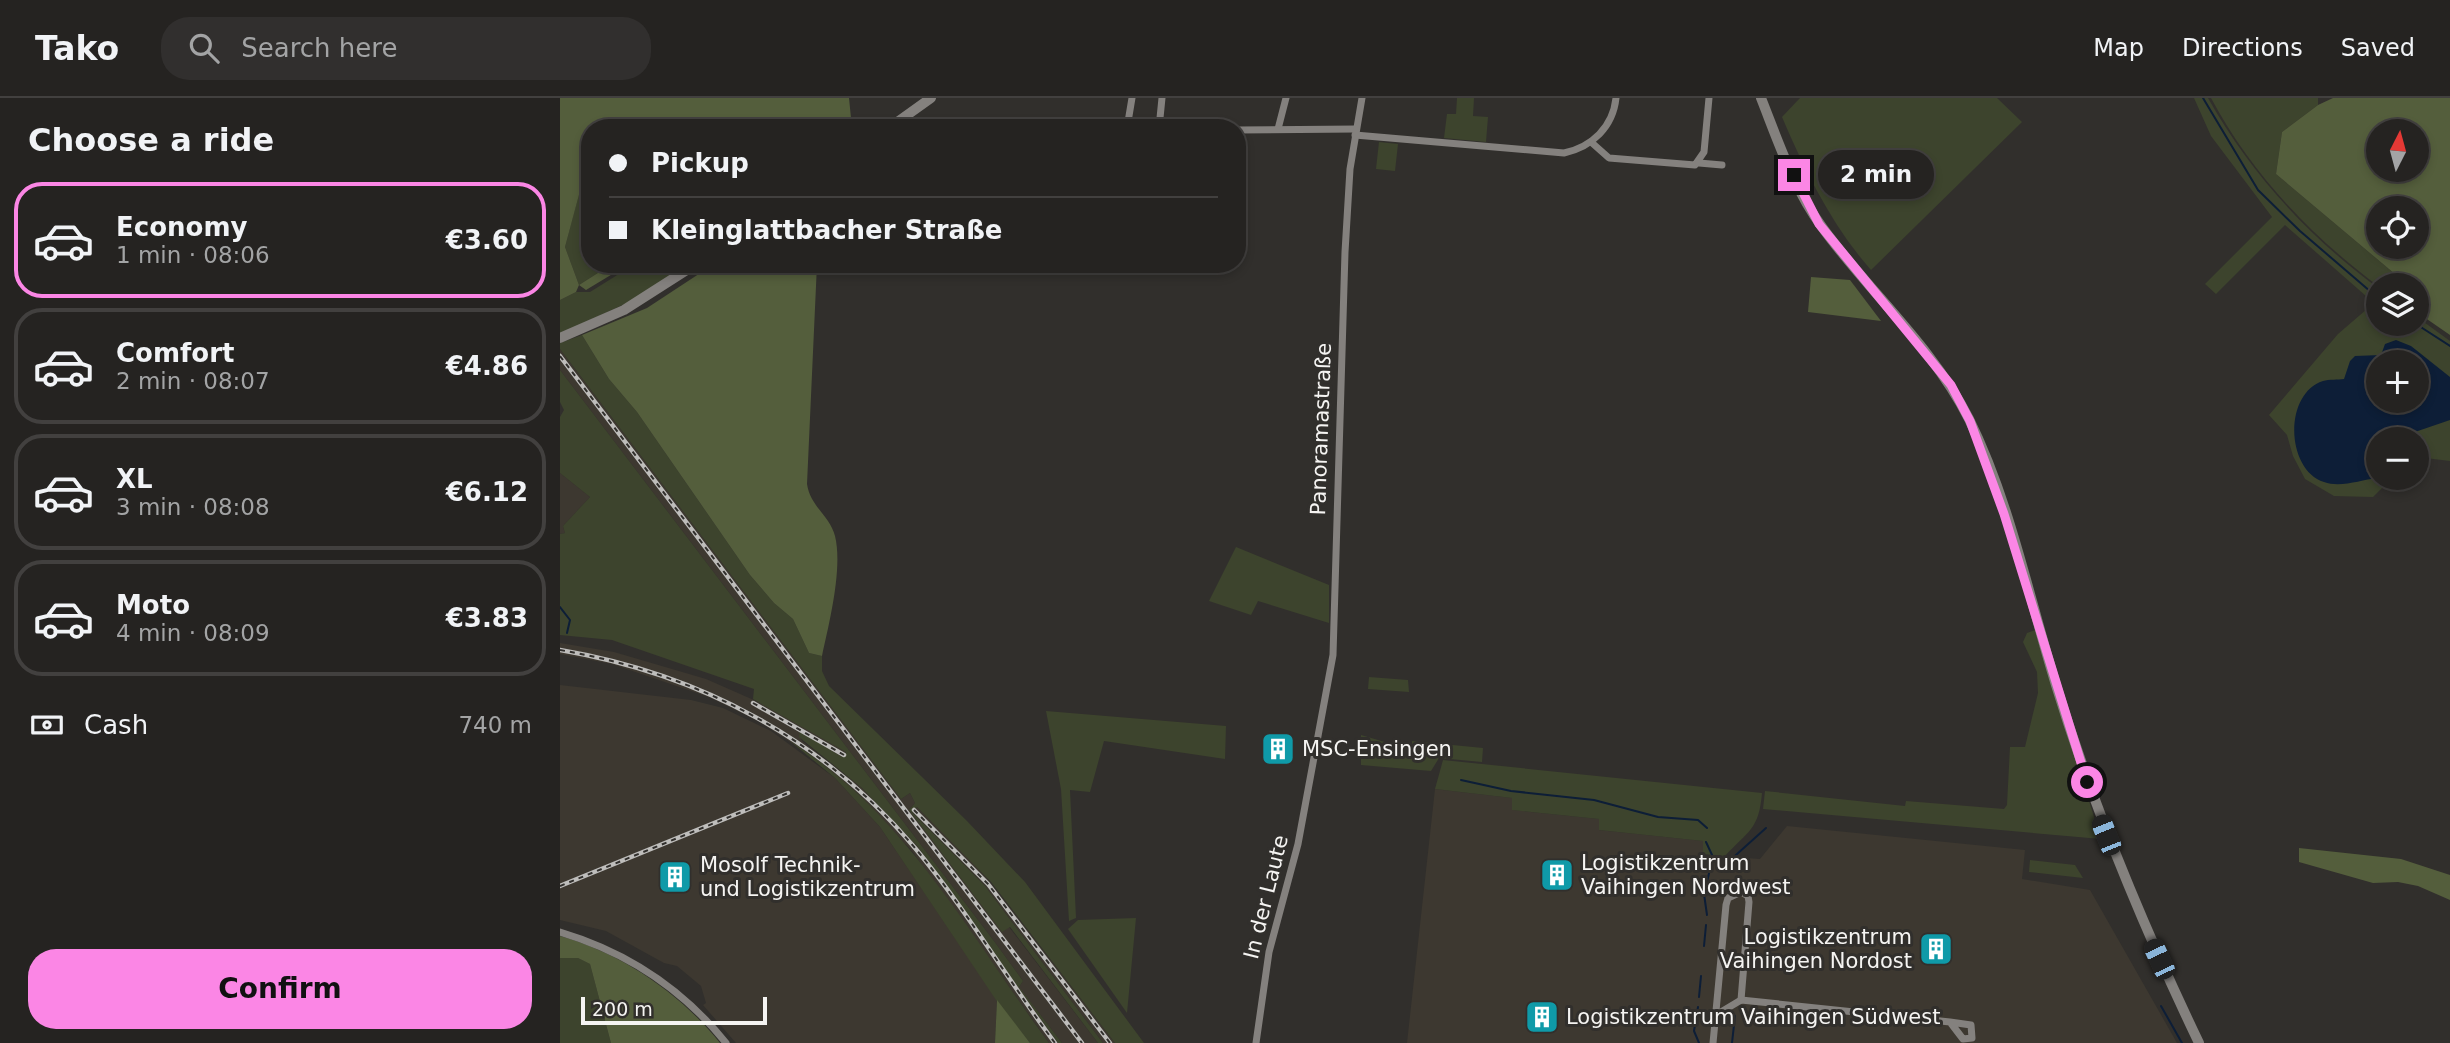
<!DOCTYPE html>
<html lang="en">
<head>
<meta charset="utf-8">
<style>
	:root { --surface:#252321; --page:#312f2e; --text:#f1f3f6; --muted:#a3a4a5; --line:#42403f; --accent:#fb86e5 }
	body { margin:0; font-family:"DejaVu Sans",sans-serif; background:var(--page); color:var(--text); height:100vh; display:flex; flex-direction:column; font-size:26px; white-space:nowrap }
	* { box-sizing:border-box; margin:0 }
	p { font-size:23px; color:var(--muted) }
	.icon { flex:none; width:38px; height:38px; fill:none; stroke:currentColor; stroke-width:2; stroke-linecap:round; stroke-linejoin:round }
	.map { position:relative; flex:1; overflow:hidden }
	.details { display:flex; flex-direction:column; background:var(--surface); width:560px }
	.details>* { flex:none }
	.banner { position:absolute; left:21px; top:21px; width:665px; height:154px; border-radius:28px; box-shadow:0 4px 10px #0003,0 0 0 2px var(--line); display:grid; align-content:center; height:154px; padding:0 28px; background:var(--surface) }
	.needle { width:46px; rotate:6deg }
	.fabs { position:absolute; left:1806px; top:21px; display:grid; gap:14px }
	.fabs a { display:grid; place-items:center; width:63px; height:63px; border-radius:50%; background:var(--surface); box-shadow:0 4px 10px #0003,0 0 0 2px var(--line); font-size:35px }
	.scale { position:absolute; left:21px; bottom:18px; width:186px; box-sizing:border-box; padding-left:7px; border:4px solid #f5f4f2; border-top:0; font-size:19px; line-height:24px; white-space:nowrap; color:#f5f4f2; -webkit-text-stroke:5px #312f2c; paint-order:stroke }
	.end { position:absolute; width:32px; height:32px; margin:-16px; border:9px solid #fb86e5; background:#111; box-shadow:0 0 0 4px #111 }
	.from { border-radius:50% }
	.bubble { position:absolute; height:49px; border-radius:24px; background:var(--surface); box-shadow:0 4px 10px #0003,0 0 0 2px var(--line); font-size:23px; font-weight:800; line-height:49px; text-align:center }
	.car { position:absolute; width:21px; height:42px; margin:-21px -10px; border-radius:9px; box-shadow:0 0 5px 2px #0007; background:linear-gradient(#222 24%,#8ab4d8 0 40%,#222 0 76%,#8ab4d8 0 86%,#222 0) }
	.banner b { display:flex; align-items:center; gap:24px; height:66px; font-size:26px }
	.banner b+b { border-top:2px solid var(--line) }
	.banner i { width:18px; height:18px; background:var(--text) }
	ul { padding:0; list-style:none }
	li { display:flex; align-items:center; gap:21px; height:116px; margin:0 14px 10px; padding:0 14px; border:4px solid var(--line); border-radius:28px }
	li div { flex:1 }
	li b { display:block; font-size:26px }
	li em { font-style:normal; font-weight:800 }
	li.selected { border-color:var(--accent) }
	li>.icon { width:63px; height:63px; stroke-width:1.5 }
	h2 { padding:0 28px; font-size:32px; line-height:84px }
	.pay { display:flex; align-items:center; gap:18px; height:77px; padding:0 28px; font-size:26px }
	.pay p { margin-inline-start:auto }
	.primary-button { display:flex; gap:14px; margin-top:auto; padding:14px 28px }
	.primary-button a { flex:1; height:80px; border-radius:28px; background:var(--accent); color:#111; font-size:28px; font-weight:800; line-height:80px; text-align:center }
	header { display:flex; align-items:center; gap:42px; box-sizing:border-box; height:98px; padding:0 35px; background:var(--surface); border-bottom:2px solid var(--line) }
	header strong { font-size:33px }
	nav { display:flex; gap:38px; margin-inline-start:auto; font-size:24px }
	.search { width:490px; height:63px; background:var(--page); display:flex; align-items:center; gap:18px; box-sizing:border-box; padding:0 24px; border-radius:28px; color:var(--muted); font-size:26px }
	main { display:flex; flex:1; min-height:0 }
	.map>svg:first-child { display:block }
	.built { fill:#3d3830 }
	.green { fill:#3d442d; fill-rule:evenodd }
	.forest { fill:#545e3c; fill-rule:evenodd }
	.water { fill:#0d1e37; fill-rule:evenodd }
	.lines { fill:none; stroke-linecap:round; stroke-linejoin:round }
	.stream { stroke:#0d1e37; stroke-width:2 }
	.street { stroke:#84817e; stroke-width:7 }
	.secondary { stroke:#84817e; stroke-width:10 }
	.rail-casing { stroke:#bebdbb; stroke-width:4.5 }
	.rail { stroke:#312f2c; stroke-width:2; stroke-dasharray:5; stroke-linecap:butt }
	.route { stroke:#fb86e5; stroke-width:9 }
	.labels { text-anchor:middle; stroke-width:6; stroke-linejoin:round; paint-order:stroke }
	.street-label { font-size:21px; fill:#f5f4f2; stroke:#312f2c }
	.poi-label { font-size:21px; fill:#f5f4f2; stroke:#312f2c; text-anchor:start }
</style>
</head>
<body>
<header>
<strong>Tako</strong>
<div class="search"><svg class="icon" aria-label="search" viewBox="0 0 24 24"><circle cx="10" cy="10" r="6"/><path d="M15 15l6 6"/></svg>Search here</div>
<nav><a>Map</a><a>Directions</a><a>Saved</a></nav>
</header>
<main>
<section class="details">
<h2>Choose a ride</h2>
<ul>
<li class="selected"><svg class="icon" aria-label="car" viewBox="0 0 24 24"><path d="M5 17H2v-5l4-1 3-4h7l3 4 3 1v5h-3M9 17h6M6 11h13"/><circle cx="7" cy="17" r="2"/><circle cx="17" cy="17" r="2"/></svg><div><b>Economy</b><p>1 min · 08:06</p></div><em>€3.60</em></li>
<li><svg class="icon" aria-label="car" viewBox="0 0 24 24"><path d="M5 17H2v-5l4-1 3-4h7l3 4 3 1v5h-3M9 17h6M6 11h13"/><circle cx="7" cy="17" r="2"/><circle cx="17" cy="17" r="2"/></svg><div><b>Comfort</b><p>2 min · 08:07</p></div><em>€4.86</em></li>
<li><svg class="icon" aria-label="car" viewBox="0 0 24 24"><path d="M5 17H2v-5l4-1 3-4h7l3 4 3 1v5h-3M9 17h6M6 11h13"/><circle cx="7" cy="17" r="2"/><circle cx="17" cy="17" r="2"/></svg><div><b>XL</b><p>3 min · 08:08</p></div><em>€6.12</em></li>
<li><svg class="icon" aria-label="car" viewBox="0 0 24 24"><path d="M5 17H2v-5l4-1 3-4h7l3 4 3 1v5h-3M9 17h6M6 11h13"/><circle cx="7" cy="17" r="2"/><circle cx="17" cy="17" r="2"/></svg><div><b>Moto</b><p>4 min · 08:09</p></div><em>€3.83</em></li>
</ul>
<div class="pay"><svg class="icon" aria-label="cash" viewBox="0 0 24 24"><path d="M3 7h18v10H3z"/><circle cx="12" cy="12" r="2"/></svg>Cash<p>740 m</p></div>
<div class="primary-button"><a>Confirm</a></div>
</section>
<div class="map">
<svg width="1890" height="945" viewBox="0 0 1890 945">
	<rect width="100%" height="100%" fill="#312f2c"/>
	<g class="built">
		<path d="M0,251L341,701L350,695L355,705L349,712L442,833L449,829L538,945H502L461,892L498,945H489L352,753L297,695L249,656L198,623L149,599L52,566L0,556V545L54,554L146,581L212,610L286,654L282,660L240,634L242,643L302,690L358,749L459,889L463,883L434,843L0,272Z"/>
		<path d="M0,375L30,399L3,428L5,435L0,436Z"/>
		<path d="M0,587L131,602L163,610L211,633L275,680L320,729L437,902L435,945H176L143,907L146,905L141,888L117,868L104,865L46,833L0,822Z"/>
		<path d="M875,691L953,700V712L1040,721L1039,732L1144,743L1143,757L1200,761L1227,728L1465,752L1462,781L1530,792L1617,945H847Z"/>
		<path d="M357,709L400,750L430,784L555,945H543L425,788L352,714Z"/>
	</g>
	<g class="green">
		<path d="M897,0H914L913,18L928,19L926,44L884,40L887,16H896Z"/>
		<path d="M1240,0H1437L1462,24L1311,172C1272,128 1245,73 1222,19Z"/>
		<path d="M1634,0H1648C1691,76 1748,138 1818,190V226H1857V219L1890,243V363L1857,359V341H1818V380H1832L1813,399L1774,398L1745,381L1733,358L1727,337L1709,317L1778,236L1814,205L1725,127L1656,196L1645,186L1712,119L1651,38ZM1818,264H1857V303H1818Z"/>
		<path d="M1651,0H1758V7L1722,34L1716,76L1848,187L1818,188C1750,137 1691,75 1651,0Z"/>
		<path d="M819,44L838,46L835,73L816,71Z"/>
		<path d="M20,92L30,97V166H52L19,187L5,149Z"/>
		<path d="M75,166H131L82,198L0,236V202L16,194H30Z"/>
		<path d="M22,237L49,281L77,314L190,477L214,505L233,521L249,555L262,558V573L269,588L407,723L465,784L584,945H555L431,784L357,709L352,714L425,788L543,945H538L450,829L442,834L349,712L355,705L350,695L341,701L0,251V245Z"/>
		<path d="M0,272L434,843L463,883L459,889L502,945H498L358,749L302,690L239,639L240,633L282,659L286,654L193,601L194,591L52,542L0,537V436L5,435L3,428L30,399L0,375V319L4,312L0,304Z"/>
		<path d="M676,449L769,487V525L698,503L691,517L649,503Z"/>
		<path d="M1475,532L1541,741L1203,711L1205,693L1345,708L1346,703L1444,711L1447,707L1450,649H1465L1478,595L1477,574L1463,544L1467,535Z"/>
		<path d="M809,579L848,582L849,594L808,591Z"/>
		<path d="M486,613L666,628L665,661L544,643L530,694L510,692L516,820L509,823L501,691Z"/>
		<path d="M801,637L852,652V643L923,650L922,664L879,660L871,673L801,667Z"/>
		<path d="M230,643C346,716 410,838 489,945H470L436,902L320,729L275,680Z"/>
		<path d="M883,662L1202,695C1199,732 1188,733 1165,758L1143,756V743L1039,732V721L952,712V700L875,691Z"/>
		<path d="M1470,762L1515,767L1523,780L1469,774Z"/>
		<path d="M576,820L567,915L508,831L518,822Z"/>
		<path d="M0,860H18L30,866L51,945H0Z"/>
	</g>
	<g class="forest">
		<path d="M0,0H289L292,30H30V97L20,93L5,149L19,187L52,166H69L26,192L19,187L16,194L0,202Z"/>
		<path d="M1773,0H1890V237L1861,217V198L1857,194V187H1848L1716,76L1722,34L1758,7ZM1857,33V72H1818V33ZM1857,110V149H1818V110Z"/>
		<path d="M154,166H257L247,386C250,408 270,418 275,438C283,470 269,526 262,558L249,555L233,521L214,505L190,477L77,314L49,281L22,237L87,210Z"/>
		<path d="M1251,179L1290,182L1321,223L1248,214Z"/>
		<path d="M1739,750L1841,761L1890,777V802L1858,788L1838,784L1813,785L1739,764Z"/>
		<path d="M0,838C61,855 120,895 160,945H51L30,866L18,860H0Z"/>
		<path d="M437,902L470,945H435Z"/>
	</g>
	<path class="water" d="M1836,242L1851,248L1890,279V322L1852,335L1845,341H1818L1817,380C1801,382 1780,390 1764,384C1726,372 1723,296 1763,283C1769,281 1778,282 1784,281L1790,263L1795,258L1821,257L1825,246ZM1818,264H1857V303H1818Z"/>
	<g class="lines">
		<g class="stream">
			<path d="M1643,0L1698,92L1740,133L1818,200"/>
			<path d="M1856,226L1890,248"/>
			<path d="M0,509L10,522L7,535"/>
			<path d="M901,682L951,693L1034,702L1098,719L1138,722L1147,730"/>
			<path d="M1146,744L1153,759L1144,796L1147,817"/>
			<path d="M1167,765L1206,730"/>
			<path d="M1144,848L1146,827"/>
			<path d="M1139,899L1141,878"/>
			<path d="M1601,908L1622,945"/>
			<path d="M1138,909L1134,933L1139,945"/>
			<path d="M1172,945L1175,918"/>
		</g>
		<g class="street">
			<path d="M567,30L572,0"/>
			<path d="M599,30L602,0"/>
			<path d="M718,31L726,0"/>
			<path d="M677,32L796,31"/>
			<path d="M795,37L1004,55C1032,49 1053,29 1056,0"/>
			<path d="M1031,44L1049,60L1135,67L1144,54L1149,0"/>
			<path d="M1139,65L1162,67"/>
			<path d="M0,834C67,854 122,890 166,945"/>
			<path d="M1181,902L1390,924L1403,941L1412,940L1411,927L1390,924"/>
			<path d="M1156,917L1181,902"/>
			<path d="M696,945L709,854L738,746L773,557L785,154L790,71L802,0"/>
			<path d="M1153,945L1166,807L1168,800L1181,794L1188,798L1189,804L1181,902"/>
		</g>
		<g class="secondary">
			<path d="M1201,0C1218,43 1234,91 1262,129C1309,194 1373,249 1409,321C1450,404 1469,500 1496,587C1534,711 1583,828 1639,945"/>
			<path d="M329,30L371,0"/>
			<path d="M0,240L64,212L136,166"/>
		</g>
		<defs>
			<g id="rail">
				<path d="M0,258L522,945"/>
				<path d="M0,552C140,576 263,641 355,750C406,811 447,881 495,945"/>
				<path d="M193,605L284,657"/>
				<path d="M354,712L428,786L550,945"/>
				<path d="M0,788L228,695"/>
			</g>
		</defs>
		<use href="#rail" class="rail-casing"/>
		<use href="#rail" class="rail"/>
	</g>
	<g class="lines">
		<path class="route" d="M1234,77L1259,126L1391,287L1410,323L1444,416L1527,684"/>
	</g>
	<defs>
		<symbol id="building-square" viewBox="-11 -11 22 22"><rect x="-9" y="-9" width="18" height="18" rx="4" fill="#0f9aa8" stroke="#312f2c"/><path d="M-4-6H4V6H1V3H-1V6H-4ZM-2.5-4.3h1.7v1.8h-1.7ZM.8-4.3h1.7v1.8H.8ZM-2.5-1h1.7V.8h-1.7ZM.8-1h1.7V.8H.8Z" fill="#fff"/></symbol>
	</defs>
	<g fill-rule="evenodd">
		<use href="#building-square" x="699" y="632" width="38" height="38"/>
		<use href="#building-square" x="978" y="758" width="38" height="38"/>
		<use href="#building-square" x="96" y="760" width="38" height="38"/>
		<use href="#building-square" x="1357" y="832" width="38" height="38"/>
		<use href="#building-square" x="963" y="900" width="38" height="38"/>
	</g>
	<g class="labels">
		<g class="street-label">
			<text transform="translate(761 331) rotate(-88)" y="7">Panoramastraße</text>
			<text transform="translate(706 799) rotate(-76)" y="7">In der Laute</text>
		</g>
		<g class="poi-label">
			<text x="742" y="658">MSC-Ensingen</text>
			<text x="1021" y="772">Logistikzentrum<tspan x="1021" dy="24">Vaihingen Nordwest</tspan></text>
			<text x="140" y="774">Mosolf Technik-<tspan x="140" dy="24">und Logistikzentrum</tspan></text>
			<text x="1352" y="846" text-anchor="end">Logistikzentrum<tspan x="1352" dy="24">Vaihingen Nordost</tspan></text>
			<text x="1006" y="926">Logistikzentrum Vaihingen Südwest</text>
		</g>
	</g>
</svg>
<div class="fabs">
<a><svg class="needle" viewBox="-14 -14 28 28"><path d="M0-13l5 13h-10z" fill="#e53935"/><path d="M0 13l5-13h-10z" fill="#a3a4a5"/></svg></a>
<a><svg class="icon" aria-label="locate" viewBox="0 0 24 24"><circle cx="12" cy="12" r="6"/><path d="M12 2v4M12 18v4M2 12h4M18 12h4"/></svg></a>
<a><svg class="icon" aria-label="layers" viewBox="0 0 24 24"><path d="M12 4l9 5-9 5-9-5zM3 14l9 5 9-5"/></svg></a>
<a>+</a>
<a>−</a>
</div>
<div class="scale">200 m</div>
<i class="end from" style="left:1527px;top:684px"></i>
<i class="end" style="left:1234px;top:77px"></i>
<div class="bubble" style="left:1258px;top:52px;width:116px">2 min</div>
<i class="car" style="left:1546px;top:737px;rotate:338deg"></i>
<i class="car" style="left:1599px;top:861px;rotate:335deg"></i>
<div class="banner">
<b><i class="from"></i>Pickup</b>
<b><i></i>Kleinglattbacher Straße</b>
</div>
</div>
</main>
</body>
</html>
